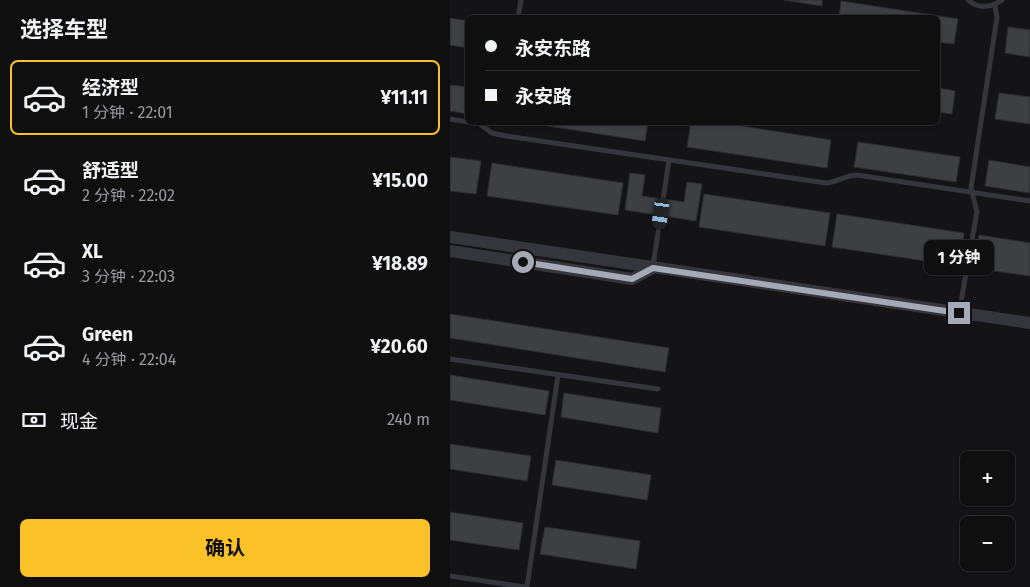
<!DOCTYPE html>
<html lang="zh">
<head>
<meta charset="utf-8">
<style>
	:root { --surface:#0f0f10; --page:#181819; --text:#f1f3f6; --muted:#9b9c9f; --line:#2f2f30; --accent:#fac228 }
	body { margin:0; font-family:"Fira Sans","Noto Sans SC",sans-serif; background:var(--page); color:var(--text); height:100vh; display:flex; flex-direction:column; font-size:19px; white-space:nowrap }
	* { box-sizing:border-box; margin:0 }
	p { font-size:16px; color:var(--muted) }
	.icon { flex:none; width:28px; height:28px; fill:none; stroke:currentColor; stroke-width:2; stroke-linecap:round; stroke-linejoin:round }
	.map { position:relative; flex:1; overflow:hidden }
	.sheet { display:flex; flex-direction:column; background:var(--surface); width:450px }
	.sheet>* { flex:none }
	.guide { position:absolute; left:15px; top:15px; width:475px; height:110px; border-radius:8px; box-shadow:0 1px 4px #0004,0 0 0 1px var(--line); display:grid; align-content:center; height:110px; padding:0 20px; background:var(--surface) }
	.controls { position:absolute; left:510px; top:451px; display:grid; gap:10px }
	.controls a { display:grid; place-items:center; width:55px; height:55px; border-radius:8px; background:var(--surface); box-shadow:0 1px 4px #0004,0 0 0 1px var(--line); font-size:25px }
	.end { position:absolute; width:22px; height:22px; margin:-11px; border:6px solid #a5aab7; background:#111; box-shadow:0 0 0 2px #111 }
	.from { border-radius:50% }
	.bubble { position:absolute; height:35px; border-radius:8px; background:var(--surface); box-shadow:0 1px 4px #0004,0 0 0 1px var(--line); font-size:16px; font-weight:700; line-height:35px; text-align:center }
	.car { position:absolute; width:15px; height:30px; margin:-15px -8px; border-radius:6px; box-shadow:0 0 4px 1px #0007; background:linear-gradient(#222 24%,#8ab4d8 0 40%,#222 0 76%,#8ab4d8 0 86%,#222 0) }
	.guide b { display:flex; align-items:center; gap:18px; height:48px; font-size:19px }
	.guide b+b { border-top:1px solid var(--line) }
	.guide i { width:12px; height:12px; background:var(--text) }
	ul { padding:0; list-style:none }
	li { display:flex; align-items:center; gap:15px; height:75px; margin:0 10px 8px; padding:0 10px; border:2px solid transparent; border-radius:8px }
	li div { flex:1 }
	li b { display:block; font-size:19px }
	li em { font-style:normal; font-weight:700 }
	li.active { border-color:var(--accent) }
	li>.icon { width:45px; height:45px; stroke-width:1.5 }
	h2 { padding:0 20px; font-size:22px; line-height:60px }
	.pay { display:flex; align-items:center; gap:12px; height:55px; padding:0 20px; font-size:19px }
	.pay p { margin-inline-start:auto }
	.primary-button { display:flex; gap:10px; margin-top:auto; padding:10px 20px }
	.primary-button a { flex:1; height:58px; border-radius:8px; background:var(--accent); color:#111; font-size:20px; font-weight:700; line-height:58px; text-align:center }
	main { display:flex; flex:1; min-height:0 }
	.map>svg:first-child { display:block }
	.building { fill:#3e3f43; stroke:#2e2e32 }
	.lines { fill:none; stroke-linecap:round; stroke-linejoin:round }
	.service { stroke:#35363b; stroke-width:5 }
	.tertiary { stroke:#35363b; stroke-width:12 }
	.route { stroke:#a5aab7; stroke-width:6 }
</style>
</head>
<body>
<main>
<section class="sheet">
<h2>选择车型</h2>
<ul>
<li class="active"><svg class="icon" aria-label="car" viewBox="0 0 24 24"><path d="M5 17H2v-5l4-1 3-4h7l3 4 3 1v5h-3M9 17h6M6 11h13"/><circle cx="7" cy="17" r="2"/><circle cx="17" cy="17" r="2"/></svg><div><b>经济型</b><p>1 分钟 · 22:01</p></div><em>¥11.11</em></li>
<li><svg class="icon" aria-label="car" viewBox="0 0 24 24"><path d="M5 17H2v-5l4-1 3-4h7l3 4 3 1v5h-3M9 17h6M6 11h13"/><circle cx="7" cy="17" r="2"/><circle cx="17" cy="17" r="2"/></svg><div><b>舒适型</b><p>2 分钟 · 22:02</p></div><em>¥15.00</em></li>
<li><svg class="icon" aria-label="car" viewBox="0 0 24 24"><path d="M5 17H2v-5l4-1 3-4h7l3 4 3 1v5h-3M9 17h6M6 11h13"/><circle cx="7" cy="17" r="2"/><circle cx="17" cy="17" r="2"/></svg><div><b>XL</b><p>3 分钟 · 22:03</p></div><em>¥18.89</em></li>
<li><svg class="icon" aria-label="car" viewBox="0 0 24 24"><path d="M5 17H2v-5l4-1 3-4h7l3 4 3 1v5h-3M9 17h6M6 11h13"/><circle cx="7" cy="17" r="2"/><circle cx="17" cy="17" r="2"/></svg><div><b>Green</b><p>4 分钟 · 22:04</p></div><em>¥20.60</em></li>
</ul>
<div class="pay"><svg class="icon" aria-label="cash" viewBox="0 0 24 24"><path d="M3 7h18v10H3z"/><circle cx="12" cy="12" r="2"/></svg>现金<p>240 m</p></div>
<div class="primary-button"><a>确认</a></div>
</section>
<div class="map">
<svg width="580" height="587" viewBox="0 0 580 587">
	<rect width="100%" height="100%" fill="#141416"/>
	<g class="building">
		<path d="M334,0H372V6Z"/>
		<path d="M391,1L508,19L504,44L488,42V18H389Z"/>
		<path d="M0,18L18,21V48L0,45Z"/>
		<path d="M558,27L580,30V57L555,53Z"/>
		<path d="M0,85L18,87V114L0,111Z"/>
		<path d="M488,88L505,91L502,114L488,112Z"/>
		<path d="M549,93L580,97V124L545,119Z"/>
		<path d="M72,122H198L195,141Z"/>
		<path d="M241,122H266L381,140L377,168L237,147Z"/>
		<path d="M408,142L510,157L506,182L404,167Z"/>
		<path d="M0,157L31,161L26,194L0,191Z"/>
		<path d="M539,160L580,167V193L535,186Z"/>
		<path d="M42,163L173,183L168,215L37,196Z"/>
		<path d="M180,173L195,175L192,196L234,202L237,182L252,184L246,221L175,210Z"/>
		<path d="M254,194L380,213L375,246L249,227Z"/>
		<path d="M387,214L514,233L510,266L382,247Z"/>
		<path d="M529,235L580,243V276L524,268Z"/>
		<path d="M0,314L219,348L215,372L0,338Z"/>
		<path d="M0,375L99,391L95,415L0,400Z"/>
		<path d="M114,393L211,408L208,433L111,417Z"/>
		<path d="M0,444L81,456L77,481L0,469Z"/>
		<path d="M106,460L201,475L197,500L102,485Z"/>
		<path d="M0,512L73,523L69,550L0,540Z"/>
		<path d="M95,527L190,541L186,569L90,554Z"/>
	</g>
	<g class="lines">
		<g class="service">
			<path d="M518,0C528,9 541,8 552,0"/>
			<path d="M68,18L71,0"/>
			<path d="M0,119L18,122"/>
			<path d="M23,122L28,123L42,133L56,136L376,183C388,182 396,175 407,175L580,201"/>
			<path d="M203,266L219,160"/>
			<path d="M509,313L527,212L521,188L547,17L545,6"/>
			<path d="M0,359L208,389"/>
			<path d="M0,576L75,587"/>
			<path d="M77,587L108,375"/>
		</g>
		<g class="tertiary">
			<path d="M0,237L580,323"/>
			<path d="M0,251L182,279L203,268"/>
		</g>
	</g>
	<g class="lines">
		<path class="route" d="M73,262L182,279L203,268L509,313"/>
	</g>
</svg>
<div class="controls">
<a>+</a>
<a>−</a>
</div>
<i class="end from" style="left:73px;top:262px"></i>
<i class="end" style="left:509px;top:313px"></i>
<div class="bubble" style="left:474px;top:240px;width:70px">1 分钟</div>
<i class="car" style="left:211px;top:214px;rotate:188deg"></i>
<div class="guide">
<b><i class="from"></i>永安东路</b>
<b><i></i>永安路</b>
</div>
</div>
</main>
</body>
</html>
